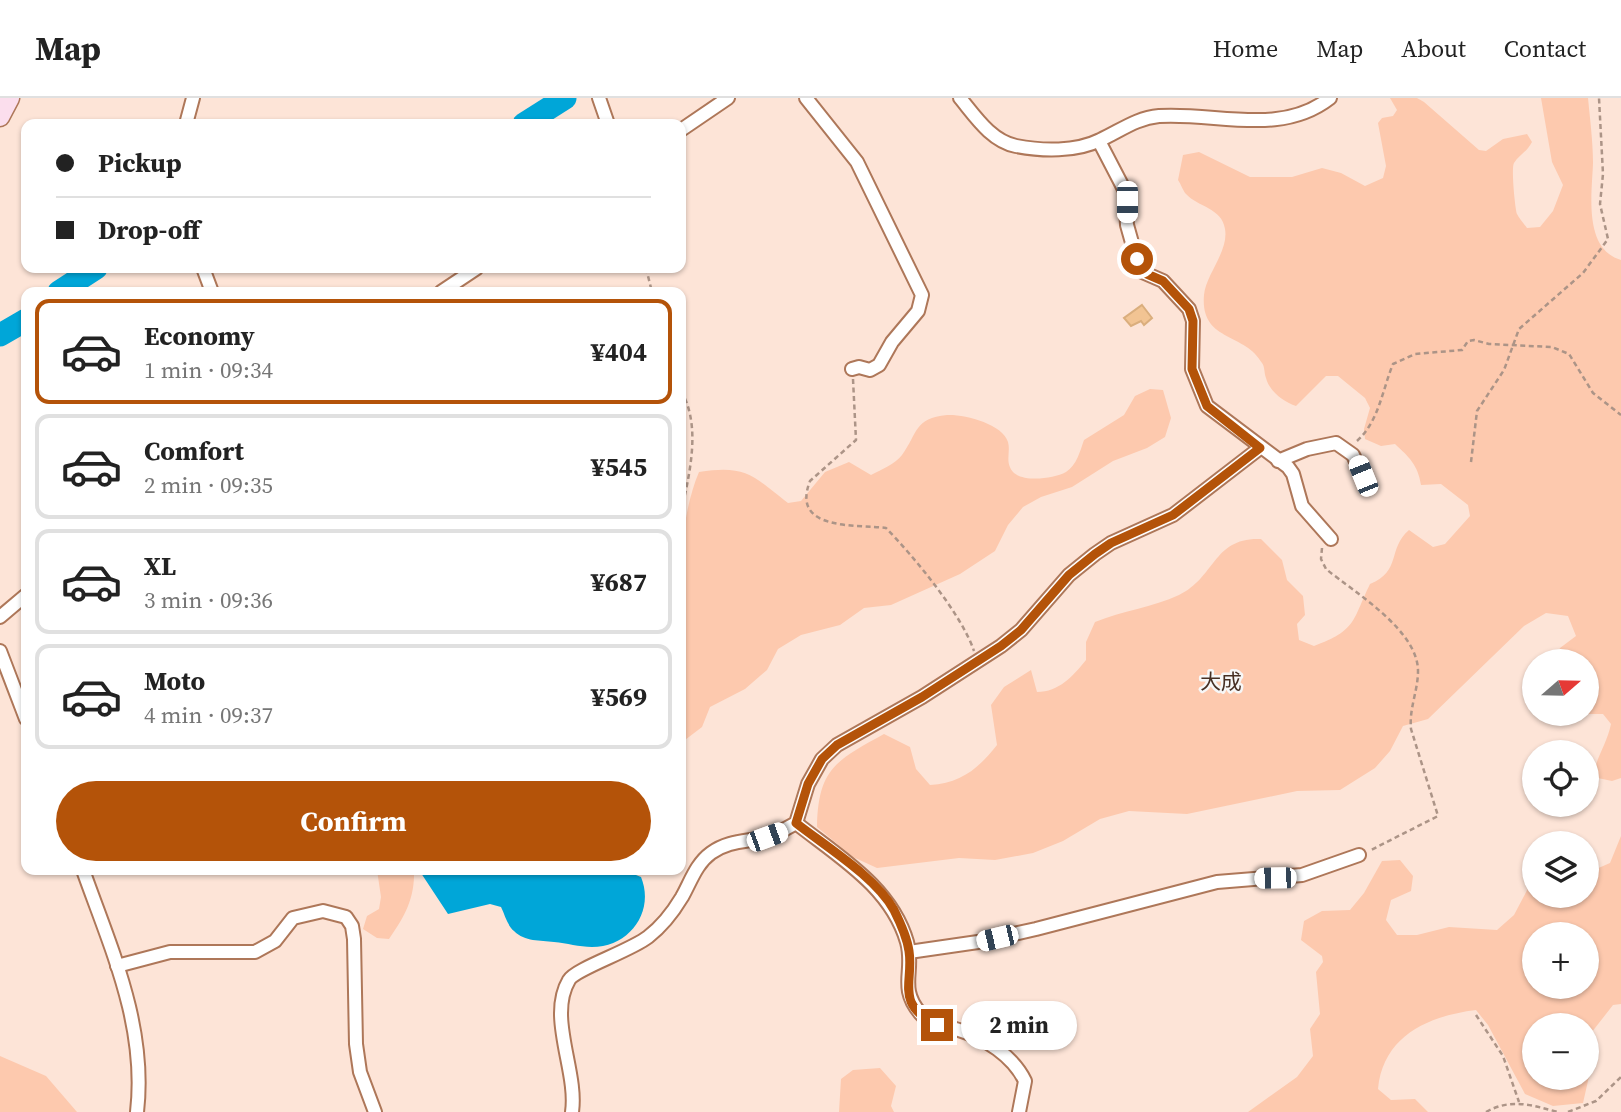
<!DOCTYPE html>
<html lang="en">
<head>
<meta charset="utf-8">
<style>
	:root { --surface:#fff; --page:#f6f6f6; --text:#222; --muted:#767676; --line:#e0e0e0; --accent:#b45309 }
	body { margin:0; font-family:"Source Serif 4","Noto Sans JP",serif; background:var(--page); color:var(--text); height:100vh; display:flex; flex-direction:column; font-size:26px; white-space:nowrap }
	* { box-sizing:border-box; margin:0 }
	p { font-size:23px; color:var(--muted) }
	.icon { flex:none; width:38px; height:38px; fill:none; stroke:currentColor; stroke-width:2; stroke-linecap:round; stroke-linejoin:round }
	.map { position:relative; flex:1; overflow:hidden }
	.side { position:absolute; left:21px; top:189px; width:665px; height:588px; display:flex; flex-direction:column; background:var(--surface); border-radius:14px; box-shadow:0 2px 5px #0004 }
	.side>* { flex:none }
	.top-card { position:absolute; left:21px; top:21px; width:665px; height:154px; border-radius:14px; box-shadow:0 2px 5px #0004; display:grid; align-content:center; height:154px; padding:0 35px; background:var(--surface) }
	.needle { width:46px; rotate:70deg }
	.fabs { position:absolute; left:1522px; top:551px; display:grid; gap:14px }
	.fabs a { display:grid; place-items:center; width:77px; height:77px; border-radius:50%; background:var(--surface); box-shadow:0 2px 5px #0004; font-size:35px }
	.end { position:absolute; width:32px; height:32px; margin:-16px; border:9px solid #b45309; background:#fff; box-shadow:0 0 0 4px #fff }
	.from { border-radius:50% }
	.bubble { position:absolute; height:49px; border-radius:24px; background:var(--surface); box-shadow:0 2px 5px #0004; font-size:23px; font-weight:700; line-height:49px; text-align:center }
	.car { position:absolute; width:21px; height:42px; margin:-21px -10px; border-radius:9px; box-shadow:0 0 5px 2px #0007; background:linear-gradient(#fff 24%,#345 0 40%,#fff 0 76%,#345 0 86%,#fff 0) }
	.top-card b { display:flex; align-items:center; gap:24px; height:66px; font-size:26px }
	.top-card b+b { border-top:2px solid var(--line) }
	.top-card i { width:18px; height:18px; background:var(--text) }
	ul { padding:12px 0 0; list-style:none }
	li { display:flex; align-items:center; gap:21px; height:105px; margin:0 14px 10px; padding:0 21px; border:4px solid var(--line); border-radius:14px }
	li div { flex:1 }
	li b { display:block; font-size:26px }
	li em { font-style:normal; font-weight:700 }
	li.current { border-color:var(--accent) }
	li>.icon { width:63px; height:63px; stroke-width:1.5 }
	.button { display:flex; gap:14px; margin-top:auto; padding:14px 35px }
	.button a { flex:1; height:80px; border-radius:42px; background:var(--accent); color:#fff; font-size:28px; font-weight:700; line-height:80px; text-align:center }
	header { display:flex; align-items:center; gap:42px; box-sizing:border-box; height:98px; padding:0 35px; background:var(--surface); border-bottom:2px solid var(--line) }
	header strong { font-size:33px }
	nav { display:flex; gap:38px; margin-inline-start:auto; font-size:24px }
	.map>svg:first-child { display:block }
	.green { fill:#fdc9ae; fill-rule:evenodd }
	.water { fill:#00a6d8 }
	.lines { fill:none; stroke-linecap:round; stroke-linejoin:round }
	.river { stroke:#00a6d8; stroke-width:23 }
	.building { fill:#f2c493; stroke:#daae7d; stroke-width:2 }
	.street-casing { stroke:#ae7759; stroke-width:16 }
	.secondary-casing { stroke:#ae7759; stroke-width:21 }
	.path { stroke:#ac9487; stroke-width:2.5; stroke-dasharray:5 3.5; stroke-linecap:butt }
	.street { stroke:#fff; stroke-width:12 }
	.secondary { stroke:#fbdeed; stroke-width:18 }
	.route { stroke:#b45309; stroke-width:9 }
	.labels { text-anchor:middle; stroke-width:5; stroke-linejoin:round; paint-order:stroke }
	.neighbourhood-label { font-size:21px; fill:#472f23; stroke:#f7f7f7 }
</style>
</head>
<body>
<header>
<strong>Map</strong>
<nav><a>Home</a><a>Map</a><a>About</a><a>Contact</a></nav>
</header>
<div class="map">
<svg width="1621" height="1014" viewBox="0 0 1621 1014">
	<rect width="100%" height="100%" fill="#fde4d7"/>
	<g class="green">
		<path d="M1390,0H1417L1424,4L1479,52L1486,53L1503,41L1527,36L1532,44C1527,54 1519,57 1514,65C1511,69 1515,110 1517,116C1519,120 1524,126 1527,130L1540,129L1553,113L1563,87L1552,64L1541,0H1588C1590,21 1593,44 1593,65C1592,95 1583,151 1621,162V680L1612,683L1593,679C1596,659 1607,646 1611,626L1603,616H1580H1587V564L1554,563L1560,550L1576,538L1568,518L1546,515L1524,528L1428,621L1403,628L1390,653L1375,670L1340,692L1297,693L1187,716L1129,713L1100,721L1063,743L1033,755L995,762L959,760L877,770L853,759L817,729C818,670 837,662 884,636L910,649L916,671L930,687C961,685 978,671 997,647L991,607L1004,589L1031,572L1037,594C1059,594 1073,578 1086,562V544L1095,524C1122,513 1153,509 1179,497C1216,479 1213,439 1261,441L1282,462L1287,482L1303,498L1305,517L1297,526L1299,542L1314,548C1357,532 1352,523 1370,486C1402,473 1387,451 1409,432L1433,449L1445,446L1470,418L1468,407L1441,386L1421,387C1418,367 1409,359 1395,346L1381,348L1365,341L1364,331L1370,310L1365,300L1338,278H1326L1296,308C1284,304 1269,293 1266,280C1264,275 1265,269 1262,265C1245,234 1200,244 1204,197C1206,176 1229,153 1225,131C1222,110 1198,109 1186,96C1183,93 1181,86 1178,82L1183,57L1199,54L1250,79H1292L1322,70L1341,75L1365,88L1383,80L1386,68L1378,25L1382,20L1393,18L1397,12Z"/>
		<path d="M1150,291L1163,292L1171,320L1165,339L1147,350L1113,363L1072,389L1041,399L1023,409L1008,427L995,453L960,476L891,507L864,510L840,527L801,537L778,551L767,572L745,591L710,609L702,629L681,645C681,566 669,445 699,374C746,367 752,377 788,405L801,403L825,374L849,364L871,377C881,372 895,366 902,357C918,335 914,320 947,317C964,316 1003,326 1008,344C1011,355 1004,365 1014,375C1025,384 1053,381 1066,374C1077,367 1080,353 1084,342L1124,317L1135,298Z"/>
		<path d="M1621,738V906L1613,907L1588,939L1590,974L1583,1005L1553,1008L1525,996L1488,927L1476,912C1428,918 1383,938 1378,991L1391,1002L1415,1001L1428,1014H1248L1297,979L1313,958L1310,931L1320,916L1316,874L1323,864L1322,858L1301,842L1304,823L1322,813L1350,812L1364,795L1382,763L1400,762L1413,778L1411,793L1391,802L1386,822L1397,837H1417L1449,829L1497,832L1514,817L1535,777V798H1587V775L1610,765ZM1587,836V889H1535V836ZM1535,928H1587V980H1535Z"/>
		<path d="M377,772H414C415,800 405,818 389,841L377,840L363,831L367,818L379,811L381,799Z"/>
		<path d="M0,958L46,978L77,1014H0Z"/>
		<path d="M880,970L896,988L891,1008L894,1014H839L841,981L853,972Z"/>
	</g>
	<path class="water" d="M419,772H632L631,775L641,779C655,813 630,849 592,849C579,849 567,845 554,844C540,842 525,844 514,833C507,827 505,817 501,809L490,806L448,816Z"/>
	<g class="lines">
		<g class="river">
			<path d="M524,26L565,0"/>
			<path d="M59,194L96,170"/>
			<path d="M0,237L26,222"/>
		</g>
	</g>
	<path class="building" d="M1142,207L1152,220L1144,227L1141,223L1131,228L1124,220Z"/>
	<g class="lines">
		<defs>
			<g id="street">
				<path d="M599,0L608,26"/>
				<path d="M806,0L857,64L922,197L918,213L892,244L879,267L870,272L859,269L852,271"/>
				<path d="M960,0C975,18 991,43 1016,48C1042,53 1076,54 1100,42C1120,33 1136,20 1159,18C1217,14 1280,39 1330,0"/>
				<path d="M186,26L193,0"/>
				<path d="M681,32L728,0"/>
				<path d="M1099,43L1125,93L1127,127L1140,173L1163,183L1189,211L1193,223L1192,271L1207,308L1288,369L1293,376L1302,408L1331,441"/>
				<path d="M203,170L212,194"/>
				<path d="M441,194L477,170"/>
				<path d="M1278,363L1307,351L1336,345L1353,357L1363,378"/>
				<path d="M0,519L26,497"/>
				<path d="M0,553L26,621"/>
				<path d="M796,725C839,759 891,789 907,844C915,873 898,889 920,915C931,928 944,927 959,932C985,940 1013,958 1025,983L1019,1014"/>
				<path d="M83,772C111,851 147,928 137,1014"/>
				<path d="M909,854L978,844L1036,831L1217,784L1302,777L1359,757"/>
				<path d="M117,868L170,854H255L275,843L293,820L323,813L346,819L352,828L354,841L356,946L360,974L375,1014"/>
				<path d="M572,1014C578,973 547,919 569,882C575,871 630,853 648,839C661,829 673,814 682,799C691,783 696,766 711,755C729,742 747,744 767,739C777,736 787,730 796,725L808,686L822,661L837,647L922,599L1001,548L1021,532L1069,477L1095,456L1111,445L1173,417L1260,350"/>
			</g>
			<path id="secondary" d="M0,19L10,0"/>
		</defs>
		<use href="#street" class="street-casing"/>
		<use href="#secondary" class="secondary-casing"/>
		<g class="path">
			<path d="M646,170L652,194"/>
			<path d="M853,281L856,342L810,383C790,434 858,426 886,430C914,459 961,515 974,553"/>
			<path d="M681,293C702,328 689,378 681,415"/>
			<path d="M1357,343C1379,323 1382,293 1393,266L1415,256L1462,252L1468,243L1474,242L1489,246L1552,249L1569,256L1593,295L1621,317"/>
			<path d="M1471,364L1477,313L1504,272L1519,231L1583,175L1608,141L1600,106L1603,76L1599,0"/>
			<path d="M1322,450L1321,461L1326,471C1354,494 1418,532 1418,573C1418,593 1409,610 1411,631L1438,718L1369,753"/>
			<path d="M1476,917L1503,958L1519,1004"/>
			<path d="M1486,1014C1511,1000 1531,1007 1558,1014"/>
			<path d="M1568,1014L1596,1003L1621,979"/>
		</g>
		<use href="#street" class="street"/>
		<use href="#secondary" class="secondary"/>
	</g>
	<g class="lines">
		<path class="route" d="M937,927C894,906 914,884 909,853C907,839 900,824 894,812C876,779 825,748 796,725L808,686L822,661L837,647L922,599L1001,548L1021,532L1069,477L1095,456L1111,445L1173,417L1260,350L1207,308L1192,271L1193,223L1189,211L1163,183L1140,173L1137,161"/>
	</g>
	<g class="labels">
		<g class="neighbourhood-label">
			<text x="1221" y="591">大成</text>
		</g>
	</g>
</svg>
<div class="fabs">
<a><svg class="needle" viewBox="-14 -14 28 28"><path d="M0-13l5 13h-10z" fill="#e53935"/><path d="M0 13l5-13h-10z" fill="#767676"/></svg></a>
<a><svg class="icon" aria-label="locate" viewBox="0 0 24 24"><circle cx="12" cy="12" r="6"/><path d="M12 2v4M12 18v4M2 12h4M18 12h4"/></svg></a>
<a><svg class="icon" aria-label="layers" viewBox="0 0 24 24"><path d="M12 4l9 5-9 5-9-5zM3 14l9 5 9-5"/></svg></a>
<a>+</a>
<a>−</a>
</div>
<i class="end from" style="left:1137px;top:161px"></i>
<i class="end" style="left:937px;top:927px"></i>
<div class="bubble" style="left:961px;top:903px;width:116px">2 min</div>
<i class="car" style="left:1127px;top:104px;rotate:180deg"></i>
<i class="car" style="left:1363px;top:378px;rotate:338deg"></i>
<i class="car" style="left:767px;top:739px;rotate:70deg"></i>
<i class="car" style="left:1275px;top:780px;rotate:269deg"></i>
<i class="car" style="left:997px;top:840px;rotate:257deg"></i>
<div class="top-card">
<b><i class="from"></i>Pickup</b>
<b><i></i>Drop-off</b>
</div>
<section class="side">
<ul>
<li class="current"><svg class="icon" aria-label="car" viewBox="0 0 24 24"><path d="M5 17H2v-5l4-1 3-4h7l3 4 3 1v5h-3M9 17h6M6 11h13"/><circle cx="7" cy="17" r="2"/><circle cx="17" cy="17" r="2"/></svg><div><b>Economy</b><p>1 min · 09:34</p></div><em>¥404</em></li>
<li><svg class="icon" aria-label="car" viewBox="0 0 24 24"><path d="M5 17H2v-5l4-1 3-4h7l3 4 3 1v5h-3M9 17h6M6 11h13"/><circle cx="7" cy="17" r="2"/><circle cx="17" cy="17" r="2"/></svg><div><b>Comfort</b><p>2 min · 09:35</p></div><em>¥545</em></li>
<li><svg class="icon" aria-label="car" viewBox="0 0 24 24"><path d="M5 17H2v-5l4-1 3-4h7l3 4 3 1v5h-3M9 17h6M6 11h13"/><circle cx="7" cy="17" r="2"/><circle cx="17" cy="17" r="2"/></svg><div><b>XL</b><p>3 min · 09:36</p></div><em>¥687</em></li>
<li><svg class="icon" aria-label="car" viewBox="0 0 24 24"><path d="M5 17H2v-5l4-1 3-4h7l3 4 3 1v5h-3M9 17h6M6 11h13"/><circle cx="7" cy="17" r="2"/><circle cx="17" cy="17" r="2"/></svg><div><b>Moto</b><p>4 min · 09:37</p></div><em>¥569</em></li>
</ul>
<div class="button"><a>Confirm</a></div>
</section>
</div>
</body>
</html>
